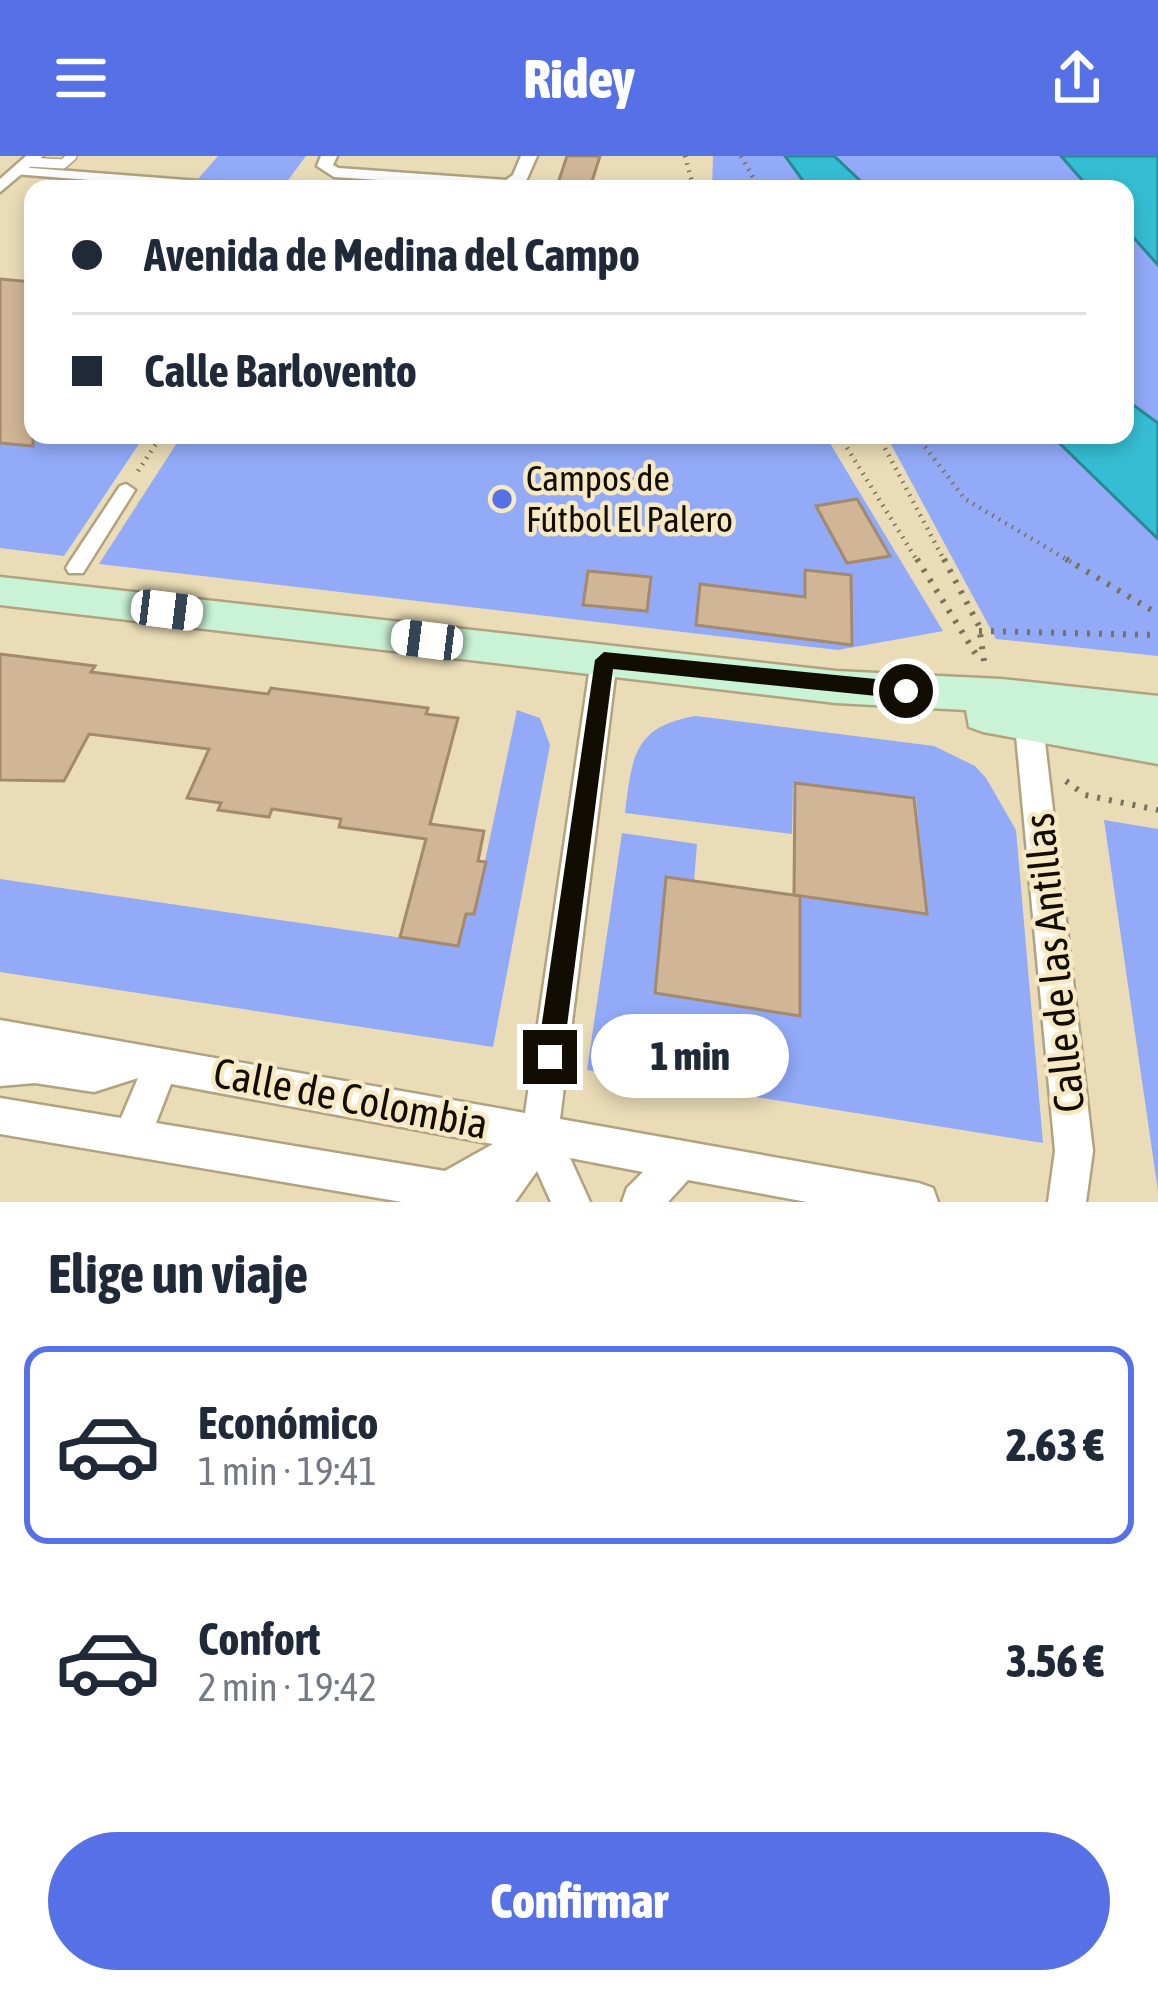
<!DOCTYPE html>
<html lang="es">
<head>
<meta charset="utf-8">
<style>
	:root { --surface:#fff; --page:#f2f2f3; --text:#1f2937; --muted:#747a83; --line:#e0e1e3; --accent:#5671e6 }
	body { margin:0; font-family:"Asap Condensed",sans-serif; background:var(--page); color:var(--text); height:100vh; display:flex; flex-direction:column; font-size:45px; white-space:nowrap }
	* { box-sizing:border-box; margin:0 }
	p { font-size:39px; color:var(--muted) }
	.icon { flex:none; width:66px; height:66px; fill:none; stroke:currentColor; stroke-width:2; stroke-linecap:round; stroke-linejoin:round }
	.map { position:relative; height:1046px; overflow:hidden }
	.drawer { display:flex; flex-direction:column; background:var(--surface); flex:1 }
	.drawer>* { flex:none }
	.hud { position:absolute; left:24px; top:24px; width:1110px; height:264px; border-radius:24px; box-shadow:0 6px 18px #0003; display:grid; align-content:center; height:264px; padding:0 48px; background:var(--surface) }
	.end { position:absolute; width:54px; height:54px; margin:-27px; border:15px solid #120d02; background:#fff; box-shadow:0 0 0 6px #fff }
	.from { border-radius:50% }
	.bubble { position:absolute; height:84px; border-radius:42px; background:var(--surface); box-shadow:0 6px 18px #0003; font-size:39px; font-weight:800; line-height:84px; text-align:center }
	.car { position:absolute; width:36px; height:72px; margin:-36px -18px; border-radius:15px; box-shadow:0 0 9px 3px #0007; background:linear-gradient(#fff 24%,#345 0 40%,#fff 0 76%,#345 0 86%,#fff 0) }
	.hud b { display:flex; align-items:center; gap:42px; height:114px; font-size:45px }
	.hud b+b { border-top:3px solid var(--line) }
	.hud i { width:30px; height:30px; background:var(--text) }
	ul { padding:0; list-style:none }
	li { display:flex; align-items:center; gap:36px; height:198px; margin:0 24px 18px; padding:0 24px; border:6px solid transparent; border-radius:24px }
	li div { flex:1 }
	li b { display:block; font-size:45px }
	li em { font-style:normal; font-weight:800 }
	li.selected { border-color:var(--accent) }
	li>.icon { width:108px; height:108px; stroke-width:1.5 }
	h2 { padding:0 48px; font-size:54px; line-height:144px }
	.button { display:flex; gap:24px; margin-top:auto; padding:24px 48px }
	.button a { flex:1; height:138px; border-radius:72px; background:var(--accent); color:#fff; font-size:48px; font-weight:800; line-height:138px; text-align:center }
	header { display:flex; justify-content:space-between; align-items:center; height:156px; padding:0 48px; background:var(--accent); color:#fff; font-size:54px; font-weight:800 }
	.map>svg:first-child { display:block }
	.green { fill:#92aaf8 }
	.water { fill:#35bed3; stroke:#2a8994; stroke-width:3 }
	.building { fill:#d0b597; stroke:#a48a6d; stroke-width:3 }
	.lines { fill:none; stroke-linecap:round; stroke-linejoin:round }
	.service-casing { stroke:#b1a380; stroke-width:12 }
	.pedestrian-casing { stroke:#b1a380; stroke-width:5 }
	.minor-casing { stroke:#b1a380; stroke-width:5 }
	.secondary-casing { stroke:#b1a380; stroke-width:5 }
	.path-far1 { stroke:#7a7159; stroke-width:4.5; stroke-dasharray:1.5 6; stroke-linecap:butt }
	.path { stroke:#7a7159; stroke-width:6; stroke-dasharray:3 9; stroke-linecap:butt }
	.service { stroke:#fff; stroke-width:9 }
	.pedestrian { fill:#fff; fill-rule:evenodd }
	.minor { fill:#fff; fill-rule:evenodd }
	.secondary { fill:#caf3d6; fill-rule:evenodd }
	.route { fill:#120d02 }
	.poi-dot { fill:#5671e6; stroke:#f7e9c4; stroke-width:4.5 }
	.labels { text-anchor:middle; stroke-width:9; stroke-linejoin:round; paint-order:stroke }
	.poi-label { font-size:36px; fill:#120d02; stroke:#f7e9c4; text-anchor:start }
	.near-street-label { font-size:42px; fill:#120d02; stroke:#f7e9c4 }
</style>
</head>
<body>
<header><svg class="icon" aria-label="menu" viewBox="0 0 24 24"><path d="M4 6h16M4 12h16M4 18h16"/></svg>Ridey<svg class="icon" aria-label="share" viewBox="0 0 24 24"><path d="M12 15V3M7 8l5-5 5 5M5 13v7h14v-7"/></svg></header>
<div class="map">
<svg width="1158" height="1046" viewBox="0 0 1158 1046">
	<rect width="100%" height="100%" fill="#eadcb7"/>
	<g class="green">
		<path d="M218,0H306L283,31L197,24Z"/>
		<path d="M713,0H785L809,33H712Z"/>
		<path d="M834,0H1061L1090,33H869Z"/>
		<path d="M1125,72L1158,109V267L1125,243Z"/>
		<path d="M0,123L33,279H145L64,400L0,392Z"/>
		<path d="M182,279H825L943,475L838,494L99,408Z"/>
		<path d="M886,279H1051L1158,383V500L996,483Z"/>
		<path d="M517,554L540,562L550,589L493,891L0,816V723L458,790L466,758L474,757Z"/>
		<path d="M696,560L934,590L975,610L986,622L1016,674L1043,987L587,914L622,677L697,688L694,725L666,722L656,837L800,860V740L927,757L916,642L793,627L792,678L625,657C632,602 633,570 696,560Z"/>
		<path d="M1104,664L1158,673V1035Z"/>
	</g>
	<g class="water">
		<path d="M785,0H834L869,33H809Z"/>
		<path d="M1061,0H1158V109L1125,72V33H1090Z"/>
		<path d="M1125,243L1158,267V383L1051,279H1125Z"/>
	</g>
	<g class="building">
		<path d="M567,0H600L590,32L557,30Z"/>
		<path d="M0,123L33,126V290L0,287Z"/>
		<path d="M857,343L890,400L847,407L816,350Z"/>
		<path d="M805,414L851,419L852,489L696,469L700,428L805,441Z"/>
		<path d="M588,415L651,421L647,455L583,449Z"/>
		<path d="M0,498L95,510L91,516L268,538L271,532L428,552L426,558L458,562L430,668L484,675L478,705L486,706L474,758H466L458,790L400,781L426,683L339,671L341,663L272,653L269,661L218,654L221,647L187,642L209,593L89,578L64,625L0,624Z"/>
		<path d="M795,627L914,642L927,758L794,739Z"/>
		<path d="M666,721L800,740V860L655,837Z"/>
	</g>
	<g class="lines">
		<defs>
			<path id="service" d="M28,6L63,8L72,0"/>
			<g id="pedestrian">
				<path d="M18,11L251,29L257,33H203L14,18L12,15Z"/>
				<path d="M126,328L135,334L83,417H69L66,412L69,407L120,330Z"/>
			</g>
			<g id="minor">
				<path d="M26,0H43L0,36V23Z"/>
				<path d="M321,0H337L333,9L338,12L506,24L513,19L521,0H537L526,25L512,33L334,21L317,10Z"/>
				<path d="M604,493L613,496L617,504L560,963L919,1027L933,1032L938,1046H807L688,1024L668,1046H622L627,1032L643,1016L570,1002L590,1046H551L537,1015L515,1046H402L0,978V942L121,962L138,922L94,936L35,927L0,930V864L525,957L591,504L595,496ZM171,928L493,988L445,1015L156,967Z"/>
				<path d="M1029,557L1039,561L1043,569L1093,995L1086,1046H1048L1055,995L1015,569L1019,561Z"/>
			</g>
			<path id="secondary" d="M0,421L836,515L1001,523L1158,540V608L983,576L969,571L966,554L836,547L0,449Z"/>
		</defs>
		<use href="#service" class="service-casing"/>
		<use href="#pedestrian" class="pedestrian-casing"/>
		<use href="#minor" class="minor-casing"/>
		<use href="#secondary" class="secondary-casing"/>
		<g class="path-far1">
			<path d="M685,0L694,33"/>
			<path d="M741,0L760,33"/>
			<path d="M839,279L918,406"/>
			<path d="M878,279L945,406"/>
			<path d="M916,279L965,343L1071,406"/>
			<path d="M138,315L162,279"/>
		</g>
		<g class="path">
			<path d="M917,403L980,505"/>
			<path d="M944,403L979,470L984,505"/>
			<path d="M1066,403L1158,458"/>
			<path d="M979,475L1158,479"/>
			<path d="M1066,625L1085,639L1158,654"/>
		</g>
		<use href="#service" class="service"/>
		<use href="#pedestrian" class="pedestrian"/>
		<use href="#minor" class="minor"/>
		<use href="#secondary" class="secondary"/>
	</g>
	<path class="route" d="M604,496L906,526L916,535L906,543L613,513L563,901L550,913L537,901L595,504Z"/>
	<circle class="poi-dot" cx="502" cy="343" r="12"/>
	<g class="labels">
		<g class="poi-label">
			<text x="526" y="335">Campos de<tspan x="526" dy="41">Fútbol El Palero</tspan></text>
		</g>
		<g class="near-street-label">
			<text transform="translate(1054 807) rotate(-96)" y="15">Calle de las Antillas</text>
			<text transform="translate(351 942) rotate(11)" y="15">Calle de Colombia</text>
		</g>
	</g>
</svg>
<i class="end from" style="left:906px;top:535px"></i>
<i class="end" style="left:550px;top:901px"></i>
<div class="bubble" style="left:591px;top:858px;width:198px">1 min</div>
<i class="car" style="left:167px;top:454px;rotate:97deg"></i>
<i class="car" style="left:427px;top:484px;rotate:277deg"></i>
<div class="hud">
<b><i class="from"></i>Avenida de Medina del Campo</b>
<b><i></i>Calle Barlovento</b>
</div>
</div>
<section class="drawer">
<h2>Elige un viaje</h2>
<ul>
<li class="selected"><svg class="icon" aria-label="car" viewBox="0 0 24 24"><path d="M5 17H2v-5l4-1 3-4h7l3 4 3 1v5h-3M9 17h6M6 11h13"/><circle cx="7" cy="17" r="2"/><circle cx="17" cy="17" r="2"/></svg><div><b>Económico</b><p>1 min · 19:41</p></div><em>2.63 €</em></li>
<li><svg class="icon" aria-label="car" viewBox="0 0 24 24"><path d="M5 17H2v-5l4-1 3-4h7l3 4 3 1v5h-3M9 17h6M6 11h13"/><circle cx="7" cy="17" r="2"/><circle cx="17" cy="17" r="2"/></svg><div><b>Confort</b><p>2 min · 19:42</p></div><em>3.56 €</em></li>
</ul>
<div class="button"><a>Confirmar</a></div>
</section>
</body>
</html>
